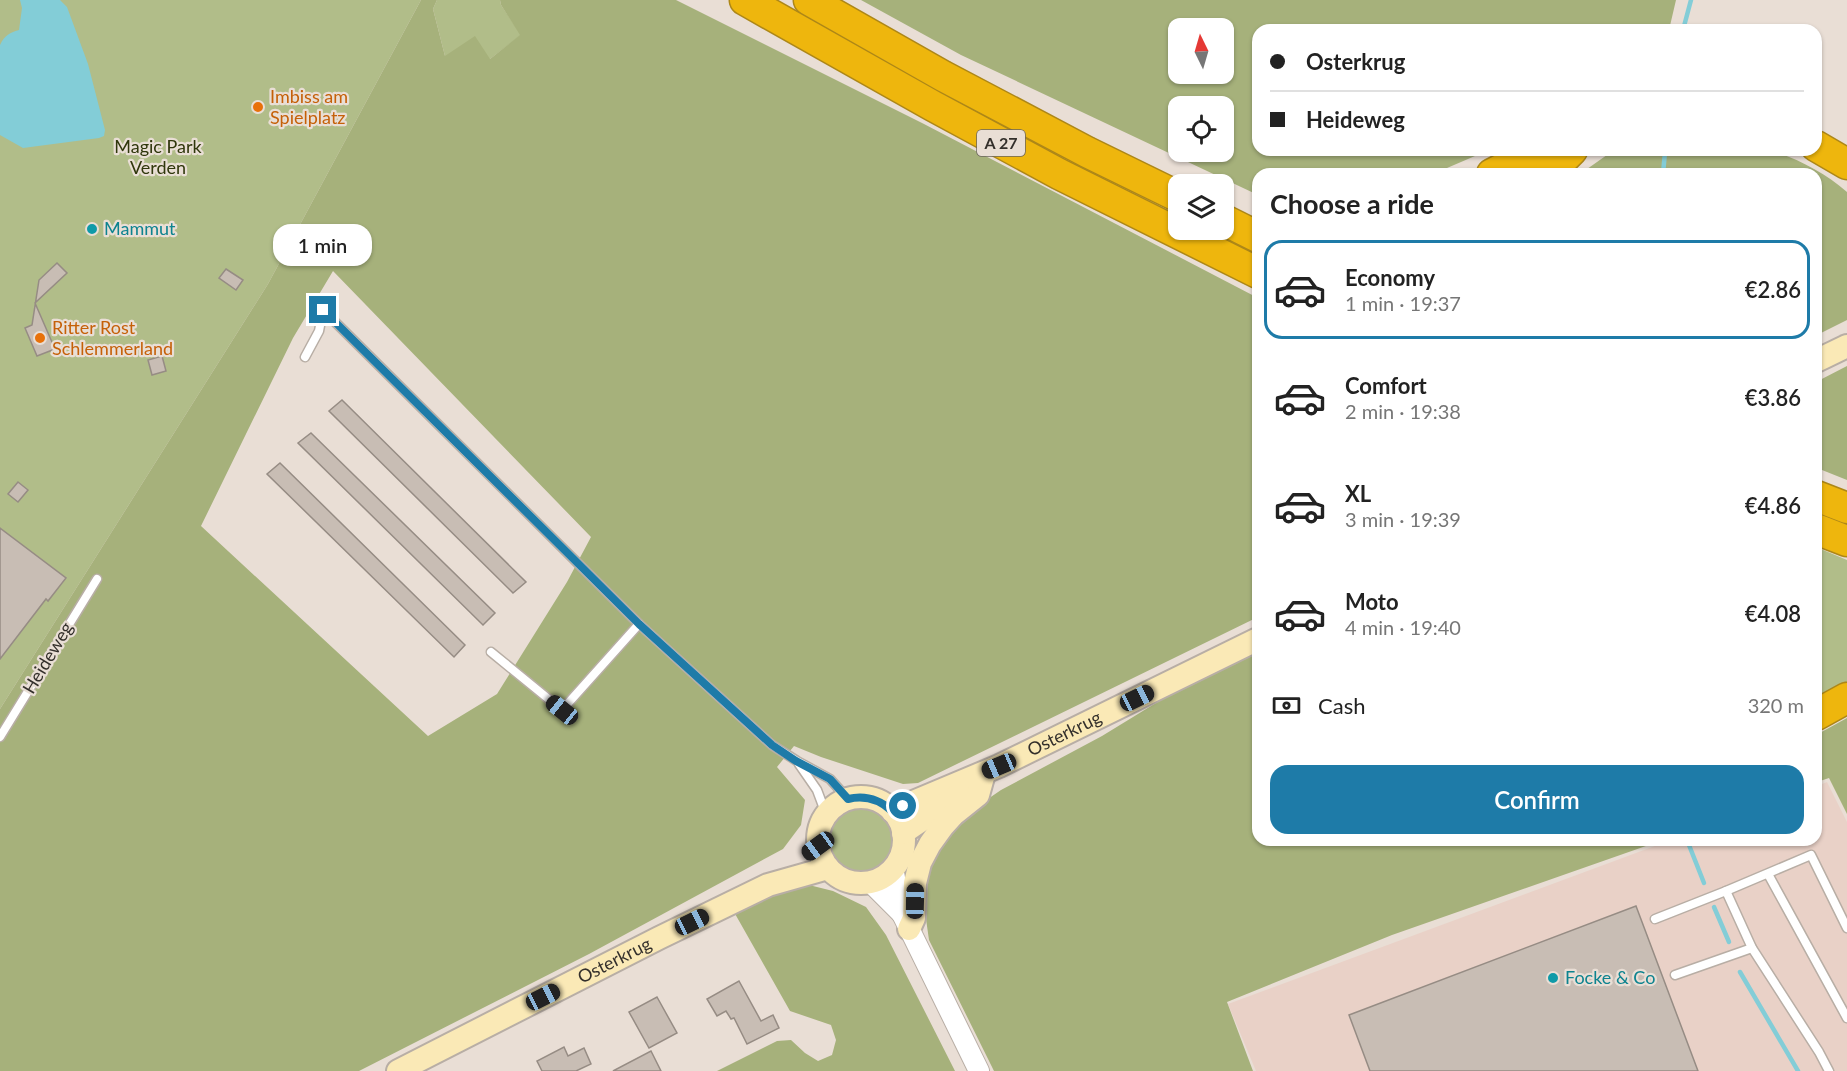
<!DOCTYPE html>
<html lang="en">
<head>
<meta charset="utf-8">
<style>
	:root { --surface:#fff; --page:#f6f6f6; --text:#222; --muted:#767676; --line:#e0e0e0; --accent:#1e7ba8 }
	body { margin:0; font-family:Lato,sans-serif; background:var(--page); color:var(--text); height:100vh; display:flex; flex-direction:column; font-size:22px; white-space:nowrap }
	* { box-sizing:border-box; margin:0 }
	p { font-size:20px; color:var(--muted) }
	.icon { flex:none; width:33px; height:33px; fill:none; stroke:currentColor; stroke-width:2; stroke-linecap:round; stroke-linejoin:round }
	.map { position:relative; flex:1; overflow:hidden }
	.details { position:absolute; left:1252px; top:168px; width:570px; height:678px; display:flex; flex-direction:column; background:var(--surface); border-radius:18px; box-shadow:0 2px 4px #0004 }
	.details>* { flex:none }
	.hud { position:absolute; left:1252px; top:24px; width:570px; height:132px; border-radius:18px; box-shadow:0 2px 4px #0004; display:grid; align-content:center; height:132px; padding:0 18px; background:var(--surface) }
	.needle { width:39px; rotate:355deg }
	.controls { position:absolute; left:1168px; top:18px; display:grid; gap:12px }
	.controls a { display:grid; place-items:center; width:66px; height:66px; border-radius:12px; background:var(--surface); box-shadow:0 2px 4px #0004; font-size:30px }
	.end { position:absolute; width:27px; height:27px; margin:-14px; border:8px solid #1e7ba8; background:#fff; box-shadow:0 0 0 3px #fff }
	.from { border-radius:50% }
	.bubble { position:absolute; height:42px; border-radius:18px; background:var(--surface); box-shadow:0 2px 4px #0004; font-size:20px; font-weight:600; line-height:42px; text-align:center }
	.car { position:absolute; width:18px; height:36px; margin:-18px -9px; border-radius:8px; box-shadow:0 0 4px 2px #0007; background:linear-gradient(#222 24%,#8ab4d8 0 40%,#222 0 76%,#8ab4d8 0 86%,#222 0) }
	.hud b { display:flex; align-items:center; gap:21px; height:57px; font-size:22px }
	.hud b+b { border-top:2px solid var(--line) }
	.hud i { width:15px; height:15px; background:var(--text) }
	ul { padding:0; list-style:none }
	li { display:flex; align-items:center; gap:18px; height:99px; margin:0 12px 9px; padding:0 6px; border:3px solid transparent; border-radius:18px }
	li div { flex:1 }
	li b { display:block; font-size:22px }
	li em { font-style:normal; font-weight:600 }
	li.current { border-color:var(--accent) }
	li>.icon { width:54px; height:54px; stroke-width:1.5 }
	h2 { padding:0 18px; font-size:27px; line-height:72px }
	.pay { display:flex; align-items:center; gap:15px; height:66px; padding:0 18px; font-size:22px }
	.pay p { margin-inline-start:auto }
	.action { display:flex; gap:12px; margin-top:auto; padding:12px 18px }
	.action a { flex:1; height:69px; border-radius:18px; background:var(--accent); color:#fff; font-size:24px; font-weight:600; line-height:69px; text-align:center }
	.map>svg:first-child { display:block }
	.commercial { fill:#e9d1c7 }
	.green { fill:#b1bd89 }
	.forest { fill:#a6b17b; fill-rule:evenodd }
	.water { fill:#83cdd7 }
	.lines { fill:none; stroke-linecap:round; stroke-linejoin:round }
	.stream { stroke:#83cdd7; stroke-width:4.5 }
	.building { fill:#c8bdb4; stroke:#968c84; stroke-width:1.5 }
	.service-casing { stroke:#b8aea5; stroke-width:11 }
	.tertiary-casing { stroke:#b8aea5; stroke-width:22 }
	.secondary-casing { stroke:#b8aea5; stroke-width:26 }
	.motorway-casing { stroke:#ad8718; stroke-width:33 }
	.service { stroke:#fff; stroke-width:8 }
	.tertiary { stroke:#fff; stroke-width:20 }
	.secondary { stroke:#fae9b6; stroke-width:22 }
	.motorway { stroke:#eeb60d; stroke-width:30 }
	.route { stroke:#1e7ba8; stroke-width:8 }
	.food-dot { fill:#e8710a; stroke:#e9ded5; stroke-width:2 }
	.culture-dot { fill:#0f9aa8; stroke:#e9ded5; stroke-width:2 }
	.labels { text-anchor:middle; stroke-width:4.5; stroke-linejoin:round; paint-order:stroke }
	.shield { fill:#e9ded5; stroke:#6a645e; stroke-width:1.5 }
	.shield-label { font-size:16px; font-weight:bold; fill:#332f2b }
	.food-label { font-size:18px; fill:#c56008; stroke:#e9ded5; text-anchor:start }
	.park-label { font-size:18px; fill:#30370c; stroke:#e9ded5 }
	.culture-label { font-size:18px; fill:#0d838f; stroke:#e9ded5; text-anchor:start }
	.street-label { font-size:18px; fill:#332f2b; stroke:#e9ded5 }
</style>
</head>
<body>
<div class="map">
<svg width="1847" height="1071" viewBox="0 0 1847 1071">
	<rect width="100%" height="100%" fill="#e9ded5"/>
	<path class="commercial" d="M1827,782L1847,822V1071H1256L1228,1004L1671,840H1816L1817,786Z"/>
	<g class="green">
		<path d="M0,0H421L268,284L0,709Z"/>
		<path d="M437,0H500L501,5L521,35L490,59L445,56L433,9Z"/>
		<path d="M1816,547L1847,560V689L1816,706Z"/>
		<circle cx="861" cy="840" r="34"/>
	</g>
	<g class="forest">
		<path d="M421,0H437L433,9L445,56L475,36L490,59L520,35L501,5L500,0H676L924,124L1258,298V617L918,783L903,784L821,757L794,746L777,767L805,800L801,825L783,849L589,954L359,1071H0V709L268,284ZM333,271L591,537L567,582L497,694L428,736L201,526L293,338Z"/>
		<path d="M861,0H1676L1669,30H1258V150H1489L1433,174H1258V195L961,55ZM1224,28V74H1179V28ZM1179,106H1224V152H1179Z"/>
		<path d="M1614,150H1769C1797,158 1825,173 1847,192V320L1817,335L1816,174H1580Z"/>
		<path d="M1847,366V480L1817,468L1816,382Z"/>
		<path d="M1258,653V840H1663L1392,935L1227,1002L1253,1071H994L929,940L924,905L926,880L933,858L966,814L1001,790L1102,736L1169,695Z"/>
		<path d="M1847,718V814L1829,778L1817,782L1816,735Z"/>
		<path d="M805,884L833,891L866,907L886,935L955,1071H717L777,1041L791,1040L805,1053L818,1061L832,1055L836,1040L831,1025L790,1011L734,912L778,893Z"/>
	</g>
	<path class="water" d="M20,0H60L67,7L88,64L105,130L104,136L99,138L23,148L0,135V45C5,35 9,33 19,30L22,8Z"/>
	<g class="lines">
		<g class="stream">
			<path d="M1683,30L1691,0"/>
			<path d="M1663,174L1665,152"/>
			<path d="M1687,840L1704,883"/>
			<path d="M1714,907L1729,942"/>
			<path d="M1740,972L1798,1071"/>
		</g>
	</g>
	<g class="building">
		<path d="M57,263L67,273L35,303L55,349L37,356L25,328L32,325L39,280Z"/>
		<path d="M226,269L243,280L236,290L219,278Z"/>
		<path d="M162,356L166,371L152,375L148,360Z"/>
		<path d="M342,400L526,582L513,593L329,411Z"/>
		<path d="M311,433L495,613L483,625L298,443Z"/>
		<path d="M280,463L465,645L454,657L267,474Z"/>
		<path d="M18,482L28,490L18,502L8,494Z"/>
		<path d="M0,528L66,578L48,601L46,599L0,659Z"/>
		<path d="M1636,906L1698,1071H1370L1349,1015Z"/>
		<path d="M739,981L761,1021L773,1015L779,1028L747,1044L734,1018L731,1019L726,1011L717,1016L707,999Z"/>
		<path d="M657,997L677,1033L649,1048L629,1012Z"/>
		<path d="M564,1047L568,1056L584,1048L591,1064L576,1071H542L537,1061Z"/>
		<path d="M651,1051L661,1071H613Z"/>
	</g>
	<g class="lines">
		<defs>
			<g id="service">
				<path d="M323,310L639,624L772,745L797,761L830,779L848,799"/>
				<path d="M305,357L319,331L323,310"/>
				<path d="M491,652L562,710L639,624"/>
				<path d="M0,737L97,579"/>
				<path d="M799,764L817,790L826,814"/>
				<path d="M1768,874L1847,1018"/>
				<path d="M1726,891L1752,948L1819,1052L1829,1071"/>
				<path d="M1655,919L1726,891L1811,855L1847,928"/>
				<path d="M1675,975L1752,948"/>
			</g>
			<g id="tertiary">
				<path d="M893,868L902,914L979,1071"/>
				<path d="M870,882L902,914"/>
			</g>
			<g id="secondary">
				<path d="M1816,361L1847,346"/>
				<circle cx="861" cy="840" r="43"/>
				<path id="s1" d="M892,811L999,766L1258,639"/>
				<path d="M903,833L961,793"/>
				<path d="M909,929L914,918L915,883L920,863L930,844L943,826L953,815L978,795L983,777"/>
				<path id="s2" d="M398,1071L659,938L768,885L828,868"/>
			</g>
			<g id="motorway">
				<path d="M745,0L933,106L1059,174L1258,273"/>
				<path d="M809,0L943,76L1087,152L1179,197"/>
				<path d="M1816,146L1847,164"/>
				<path d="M1492,174L1539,150"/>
				<path d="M1548,174L1572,150"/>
				<path d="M1224,220L1258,237"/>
				<path d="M1816,496L1847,508"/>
				<path d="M1816,529L1847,541"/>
				<path d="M1816,715L1847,698"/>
			</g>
		</defs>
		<use href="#service" class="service-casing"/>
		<use href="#tertiary" class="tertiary-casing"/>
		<use href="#secondary" class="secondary-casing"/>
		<use href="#motorway" class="motorway-casing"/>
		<use href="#service" class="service"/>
		<use href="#tertiary" class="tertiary"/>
		<use href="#secondary" class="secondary"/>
		<use href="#motorway" class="motorway"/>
	</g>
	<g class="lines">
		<path class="route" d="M323,310L639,624L772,745L796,761L830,779L848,799C865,795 879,799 892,811L903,806"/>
	</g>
	<g class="food-dot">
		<circle cx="258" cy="107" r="6"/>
		<circle cx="40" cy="338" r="6"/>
	</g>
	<g class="culture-dot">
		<circle cx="92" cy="229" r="6"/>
		<circle cx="1553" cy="978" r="6"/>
	</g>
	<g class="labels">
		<rect class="shield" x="977" y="130" width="48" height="26" rx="4.5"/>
		<g class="shield-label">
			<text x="1001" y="149">A 27</text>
		</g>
		<g class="food-label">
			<text x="270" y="103">Imbiss am<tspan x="270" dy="21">Spielplatz</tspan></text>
			<text x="52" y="334">Ritter Rost<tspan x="52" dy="21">Schlemmerland</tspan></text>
		</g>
		<g class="park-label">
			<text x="158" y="153">Magic Park<tspan x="158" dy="21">Verden</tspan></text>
		</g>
		<g class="culture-label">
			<text x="104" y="235">Mammut</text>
			<text x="1565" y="984">Focke &amp; Co</text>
		</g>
		<g class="street-label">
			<text transform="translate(48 658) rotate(-59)" y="6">Heideweg</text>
			<text dy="6" stroke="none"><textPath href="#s1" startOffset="189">Osterkrug</textPath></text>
			<text dy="6" stroke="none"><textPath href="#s2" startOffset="243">Osterkrug</textPath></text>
		</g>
	</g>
</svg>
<div class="controls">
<a><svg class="needle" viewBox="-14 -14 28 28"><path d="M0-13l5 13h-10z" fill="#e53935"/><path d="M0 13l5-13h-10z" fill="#767676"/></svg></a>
<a><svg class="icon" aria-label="locate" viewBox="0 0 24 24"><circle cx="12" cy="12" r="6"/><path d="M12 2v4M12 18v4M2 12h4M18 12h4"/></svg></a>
<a><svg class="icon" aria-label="layers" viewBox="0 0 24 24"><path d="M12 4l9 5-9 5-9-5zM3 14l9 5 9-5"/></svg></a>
</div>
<i class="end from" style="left:903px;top:806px"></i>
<i class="end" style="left:323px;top:310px"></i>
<div class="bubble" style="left:273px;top:224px;width:99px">1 min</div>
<i class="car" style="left:1137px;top:698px;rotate:64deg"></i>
<i class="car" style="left:562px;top:710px;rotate:309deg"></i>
<i class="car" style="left:999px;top:766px;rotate:247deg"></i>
<i class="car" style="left:818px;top:846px;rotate:234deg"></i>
<i class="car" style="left:915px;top:901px;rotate:1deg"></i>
<i class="car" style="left:692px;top:922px;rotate:64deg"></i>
<i class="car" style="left:543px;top:997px;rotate:63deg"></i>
<div class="hud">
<b><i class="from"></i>Osterkrug</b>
<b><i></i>Heideweg</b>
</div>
<section class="details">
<h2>Choose a ride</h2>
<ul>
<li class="current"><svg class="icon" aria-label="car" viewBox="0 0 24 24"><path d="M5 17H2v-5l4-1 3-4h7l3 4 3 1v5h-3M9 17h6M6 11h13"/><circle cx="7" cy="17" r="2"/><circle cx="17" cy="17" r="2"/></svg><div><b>Economy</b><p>1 min · 19:37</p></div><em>€2.86</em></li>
<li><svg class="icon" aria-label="car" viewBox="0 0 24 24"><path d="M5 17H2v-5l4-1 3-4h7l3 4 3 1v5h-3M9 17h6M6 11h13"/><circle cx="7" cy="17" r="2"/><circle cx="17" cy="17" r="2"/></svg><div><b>Comfort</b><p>2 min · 19:38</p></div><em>€3.86</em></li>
<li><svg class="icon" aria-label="car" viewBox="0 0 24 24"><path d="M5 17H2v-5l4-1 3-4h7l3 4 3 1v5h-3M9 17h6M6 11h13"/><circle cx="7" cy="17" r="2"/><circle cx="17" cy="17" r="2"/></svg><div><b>XL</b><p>3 min · 19:39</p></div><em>€4.86</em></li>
<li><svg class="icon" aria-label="car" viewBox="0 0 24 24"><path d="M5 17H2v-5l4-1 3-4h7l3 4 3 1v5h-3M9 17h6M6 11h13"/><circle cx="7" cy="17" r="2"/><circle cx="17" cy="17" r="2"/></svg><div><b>Moto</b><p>4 min · 19:40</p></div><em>€4.08</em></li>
</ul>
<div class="pay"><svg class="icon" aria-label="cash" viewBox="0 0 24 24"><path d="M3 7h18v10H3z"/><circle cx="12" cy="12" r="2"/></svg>Cash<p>320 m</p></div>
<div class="action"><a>Confirm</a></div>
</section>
</div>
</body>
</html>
